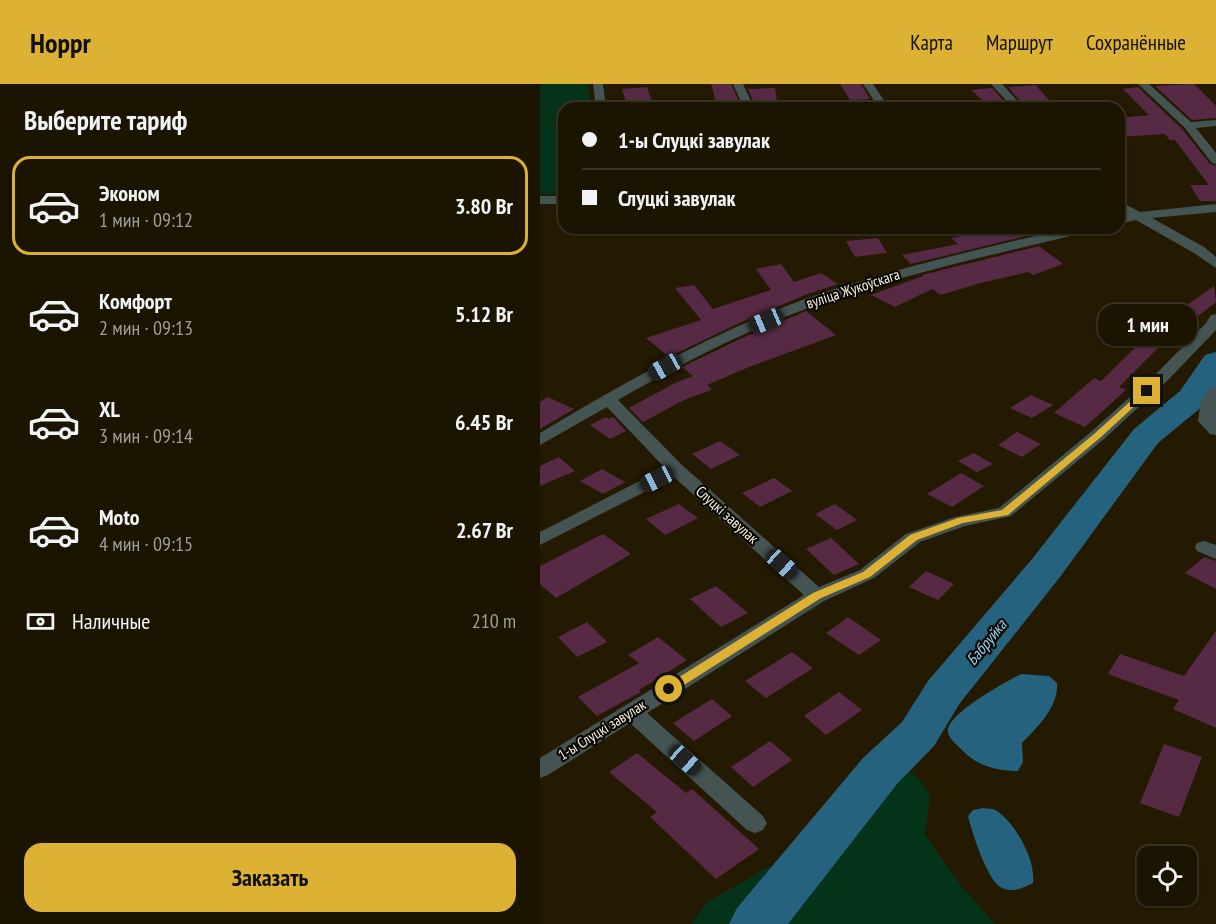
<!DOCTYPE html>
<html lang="ru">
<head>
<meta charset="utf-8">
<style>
	:root { --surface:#1b1401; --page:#282110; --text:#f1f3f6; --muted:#a09e99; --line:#393323; --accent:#ddb133 }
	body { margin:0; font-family:"PT Sans Narrow",sans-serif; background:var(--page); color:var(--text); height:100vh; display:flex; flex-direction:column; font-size:22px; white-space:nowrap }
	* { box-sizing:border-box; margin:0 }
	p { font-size:20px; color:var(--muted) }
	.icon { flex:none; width:33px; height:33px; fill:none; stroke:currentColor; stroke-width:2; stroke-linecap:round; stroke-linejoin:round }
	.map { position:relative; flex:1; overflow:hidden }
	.drawer { display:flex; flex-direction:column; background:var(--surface); width:540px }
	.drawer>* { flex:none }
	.banner { position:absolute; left:18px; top:18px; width:567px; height:132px; border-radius:18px; box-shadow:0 2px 4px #0004,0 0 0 2px var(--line); display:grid; align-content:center; height:132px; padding:0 24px; background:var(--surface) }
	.tools { position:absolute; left:597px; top:762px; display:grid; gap:12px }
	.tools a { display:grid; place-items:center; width:60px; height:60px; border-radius:12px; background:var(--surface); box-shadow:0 2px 4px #0004,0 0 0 2px var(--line); font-size:30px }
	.end { position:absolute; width:27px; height:27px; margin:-14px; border:8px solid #ddb133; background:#111; box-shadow:0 0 0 3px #111 }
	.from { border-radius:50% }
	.bubble { position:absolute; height:42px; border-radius:18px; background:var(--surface); box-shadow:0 2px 4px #0004,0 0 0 2px var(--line); font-size:20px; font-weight:800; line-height:42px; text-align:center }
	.car { position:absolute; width:18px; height:36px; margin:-18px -9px; border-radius:8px; box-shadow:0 0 4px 2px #0007; background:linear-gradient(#222 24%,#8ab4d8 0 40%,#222 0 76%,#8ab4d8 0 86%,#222 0) }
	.banner b { display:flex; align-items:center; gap:21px; height:57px; font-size:22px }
	.banner b+b { border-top:2px solid var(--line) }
	.banner i { width:15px; height:15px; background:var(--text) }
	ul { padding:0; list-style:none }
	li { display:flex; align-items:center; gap:18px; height:99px; margin:0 12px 9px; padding:0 12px; border:3px solid transparent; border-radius:18px }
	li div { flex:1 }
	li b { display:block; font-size:22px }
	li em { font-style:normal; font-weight:800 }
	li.on { border-color:var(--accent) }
	li>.icon { width:54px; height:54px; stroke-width:1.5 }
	h2 { padding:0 24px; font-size:27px; line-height:72px }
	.pay { display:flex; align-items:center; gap:15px; height:66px; padding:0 24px; font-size:22px }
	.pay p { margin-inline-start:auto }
	.primary-button { display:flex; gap:12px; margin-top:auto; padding:12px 24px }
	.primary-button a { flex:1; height:69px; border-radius:18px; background:var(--accent); color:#111; font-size:24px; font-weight:800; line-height:69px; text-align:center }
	header { display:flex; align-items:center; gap:36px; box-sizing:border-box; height:84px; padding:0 30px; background:var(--accent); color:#111 }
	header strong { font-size:28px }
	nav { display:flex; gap:33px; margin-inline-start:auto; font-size:21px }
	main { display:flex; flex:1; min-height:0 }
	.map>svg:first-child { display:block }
	.green { fill:#053319 }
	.water { fill:#25627d }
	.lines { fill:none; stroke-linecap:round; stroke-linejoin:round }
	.river { fill:#25627d; fill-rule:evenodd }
	.building { fill:#562a44 }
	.minor { fill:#445452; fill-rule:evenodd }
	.route { fill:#ddb133 }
	.labels { text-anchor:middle; stroke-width:4.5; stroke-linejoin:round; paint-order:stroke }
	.street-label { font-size:15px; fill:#faf4e4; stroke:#090601 }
	.water-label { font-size:16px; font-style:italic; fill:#8fd5f6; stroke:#090601 }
</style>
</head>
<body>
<header>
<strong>Hoppr</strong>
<nav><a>Карта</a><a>Маршрут</a><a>Сохранённые</a></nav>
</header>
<main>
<section class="drawer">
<h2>Выберите тариф</h2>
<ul>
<li class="on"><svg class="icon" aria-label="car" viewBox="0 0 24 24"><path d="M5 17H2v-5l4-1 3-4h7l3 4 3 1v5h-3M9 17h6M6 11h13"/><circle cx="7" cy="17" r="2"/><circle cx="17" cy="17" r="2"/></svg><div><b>Эконом</b><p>1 мин · 09:12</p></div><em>3.80 Br</em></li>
<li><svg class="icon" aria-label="car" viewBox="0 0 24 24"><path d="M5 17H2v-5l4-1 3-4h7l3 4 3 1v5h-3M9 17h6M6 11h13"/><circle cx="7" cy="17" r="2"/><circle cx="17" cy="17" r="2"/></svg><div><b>Комфорт</b><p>2 мин · 09:13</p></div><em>5.12 Br</em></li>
<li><svg class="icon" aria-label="car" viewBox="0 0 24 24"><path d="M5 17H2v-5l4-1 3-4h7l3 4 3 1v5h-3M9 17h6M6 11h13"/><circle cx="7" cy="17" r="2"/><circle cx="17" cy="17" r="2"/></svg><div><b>XL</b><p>3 мин · 09:14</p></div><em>6.45 Br</em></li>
<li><svg class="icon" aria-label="car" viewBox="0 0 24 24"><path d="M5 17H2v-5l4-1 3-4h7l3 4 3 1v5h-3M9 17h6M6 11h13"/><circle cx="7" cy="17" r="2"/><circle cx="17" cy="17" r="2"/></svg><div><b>Moto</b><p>4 мин · 09:15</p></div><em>2.67 Br</em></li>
</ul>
<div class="pay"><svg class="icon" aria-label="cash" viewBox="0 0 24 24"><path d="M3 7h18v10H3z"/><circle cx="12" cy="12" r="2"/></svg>Наличные<p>210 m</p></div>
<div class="primary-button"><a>Заказать</a></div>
</section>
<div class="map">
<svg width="676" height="840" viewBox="0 0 676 840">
	<rect width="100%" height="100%" fill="#241a01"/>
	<g class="green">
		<path d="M0,0H48L51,24H24V110H0Z"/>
		<path d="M330,680L373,689L390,710L385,751L422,803L455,840H151L166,819L244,774L299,707Z"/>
	</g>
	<g class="water">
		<path d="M481,590L509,592L517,599C519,622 498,643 482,659L483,678L478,687C458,687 437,682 423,667C418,662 406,653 408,645C411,628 465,598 481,590Z"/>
		<path d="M443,724C448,725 453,724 457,727C476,740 496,776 493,799C483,804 473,809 462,804C447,797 432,748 428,732L433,726Z"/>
	</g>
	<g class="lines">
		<path class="river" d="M676,268V303L664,321L618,359L520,493L420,619L394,662L357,700L248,840H189L197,824L323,674L362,638L388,597L492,475L594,345L640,307L665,271Z"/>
	</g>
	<g class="building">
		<path d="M171,0H191L202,24H180L179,18H176Z"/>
		<path d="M300,0H321L330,15L310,16Z"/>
		<path d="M654,0L676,22V34L652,36L615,2Z"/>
		<path d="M496,1L500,6L516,24H486L468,3Z"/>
		<path d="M107,3L112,19L87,21L82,5Z"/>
		<path d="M598,3L642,45L670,80L676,82V117H660L650,101H669L635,56H630L625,50L579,53V34L609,31L583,5Z"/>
		<path d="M235,4L238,24H216L208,5Z"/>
		<path d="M452,4L470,24H451L431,6Z"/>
		<path d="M456,144H476L486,152L371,180L362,171L418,160L411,154Z"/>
		<path d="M338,154L347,169L315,173L306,157Z"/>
		<path d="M499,162L523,180L493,191L488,188L437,200L401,211L392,205L355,223L331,211L383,192L382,191Z"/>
		<path d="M241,180L254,198L281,189L298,200L265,211L195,241L129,273L106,254L161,236L135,204L154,201L173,225L231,206L216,185Z"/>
		<path d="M674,202L676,218L622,260L579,303L586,306L545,343L514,329L554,294L561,297L606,253L604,252Z"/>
		<path d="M266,227L296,251L209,283L167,301L172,306L146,315L103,338L89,324L135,299L153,292L142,283L200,255Z"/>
		<path d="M491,311L513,321L492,334L470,324Z"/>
		<path d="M8,313L34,325L0,345V318Z"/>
		<path d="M66,333L69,335L73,333L86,347L70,355L50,341Z"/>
		<path d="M477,348L501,360L482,373L458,361Z"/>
		<path d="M180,357L200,371L171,385L152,370Z"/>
		<path d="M434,369L453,380L437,388L418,377Z"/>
		<path d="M19,373L35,387L0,402V382Z"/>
		<path d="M62,385L85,398L63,410L40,397Z"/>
		<path d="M421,389L444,402L412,423L387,410Z"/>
		<path d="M234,394L252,407L220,423L202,409Z"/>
		<path d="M139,420L158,434L125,451L106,435Z"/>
		<path d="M295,420L317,436L297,446L275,430Z"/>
		<path d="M63,450L91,470L16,514L0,500V482Z"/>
		<path d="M291,454L319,480L294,491L266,465Z"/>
		<path d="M664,473L676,477V505L645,489Z"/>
		<path d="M386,487L414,500L398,516L369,503Z"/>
		<path d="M176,502L208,529L181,543L150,515Z"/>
		<path d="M308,533L341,556L319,571L286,549Z"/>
		<path d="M47,538L67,558L37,573L18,553Z"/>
		<path d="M676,547V644L633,625L639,616L568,590L580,570L644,592Z"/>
		<path d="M118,553L147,576L99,606L101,608L57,632L38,613L99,579L88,571Z"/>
		<path d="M252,568L273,584L226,614L205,597Z"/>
		<path d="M299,608L322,626L286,651L264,632Z"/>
		<path d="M172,615L192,632L154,657L133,639Z"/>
		<path d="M230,657L252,676L213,703L191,683Z"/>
		<path d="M624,660L662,673L639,733L600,719Z"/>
		<path d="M97,669L146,709L152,705L219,765L176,795L110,733L117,728L69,688Z"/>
	</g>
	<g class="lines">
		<g class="minor">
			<path d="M53,0H63L66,24H56Z"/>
			<path d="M193,0H203L214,24H204Z"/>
			<path d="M323,0H333L349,24H339Z"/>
			<path d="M451,0H462L484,24H473Z"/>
			<path d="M598,0H609L651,38L676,36V42L656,44L676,69V80L672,79L644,43Z"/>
			<rect x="0" y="112" width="24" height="8"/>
			<path d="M579,117L600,128L676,120V128L612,134L664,163L676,173V184L654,169L596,136L579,140V132L587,130L579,126Z"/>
			<path d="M529,144H552L551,147C458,170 364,189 274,222C206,246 141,280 78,316L142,381L279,503L320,486L366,450L415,433L459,424L552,347L617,289L666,239L671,231L676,230V246L629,295L564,355L471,432L425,442L380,458L334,494L284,517L107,629L223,732L227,739L223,746L215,749L207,746L90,639L8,691L0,694V674L264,511L134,393L0,461V448L125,384L67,323L0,361V349C85,298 171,249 265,215C351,185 440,165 529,144Z"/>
			<path d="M676,302V351L670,350L658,337L661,317L670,304Z"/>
			<path d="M664,457L676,461V475L657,467L655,463L657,459Z"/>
		</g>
	</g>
	<path class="route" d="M604,305L611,307L561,353L468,431L423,439L377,456L330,493L281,514L133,608H125V602L273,509L323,488L370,451L418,434L462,426L554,350Z"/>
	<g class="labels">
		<g class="street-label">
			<text transform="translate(313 205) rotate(-18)" y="5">вуліца Жукоўскага</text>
			<text transform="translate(187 431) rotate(42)" y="5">Слуцкі завулак</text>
			<text transform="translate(62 646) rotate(-32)" y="5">1-ы Слуцкі завулак</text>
		</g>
		<g class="water-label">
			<text transform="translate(446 558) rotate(-51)" y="6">Бабруйка</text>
		</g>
	</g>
</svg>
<div class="tools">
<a><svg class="icon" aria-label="locate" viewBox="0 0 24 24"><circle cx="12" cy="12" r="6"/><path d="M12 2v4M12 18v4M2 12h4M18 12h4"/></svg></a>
</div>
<i class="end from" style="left:129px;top:605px"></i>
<i class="end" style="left:607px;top:307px"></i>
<div class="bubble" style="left:558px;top:220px;width:99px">1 мин</div>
<i class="car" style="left:226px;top:237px;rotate:247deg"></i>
<i class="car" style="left:125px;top:283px;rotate:241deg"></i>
<i class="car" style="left:117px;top:395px;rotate:243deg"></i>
<i class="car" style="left:242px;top:480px;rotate:132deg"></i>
<i class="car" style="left:145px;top:676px;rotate:132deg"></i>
<div class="banner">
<b><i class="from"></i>1-ы Слуцкі завулак</b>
<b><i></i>Слуцкі завулак</b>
</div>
</div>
</main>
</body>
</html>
